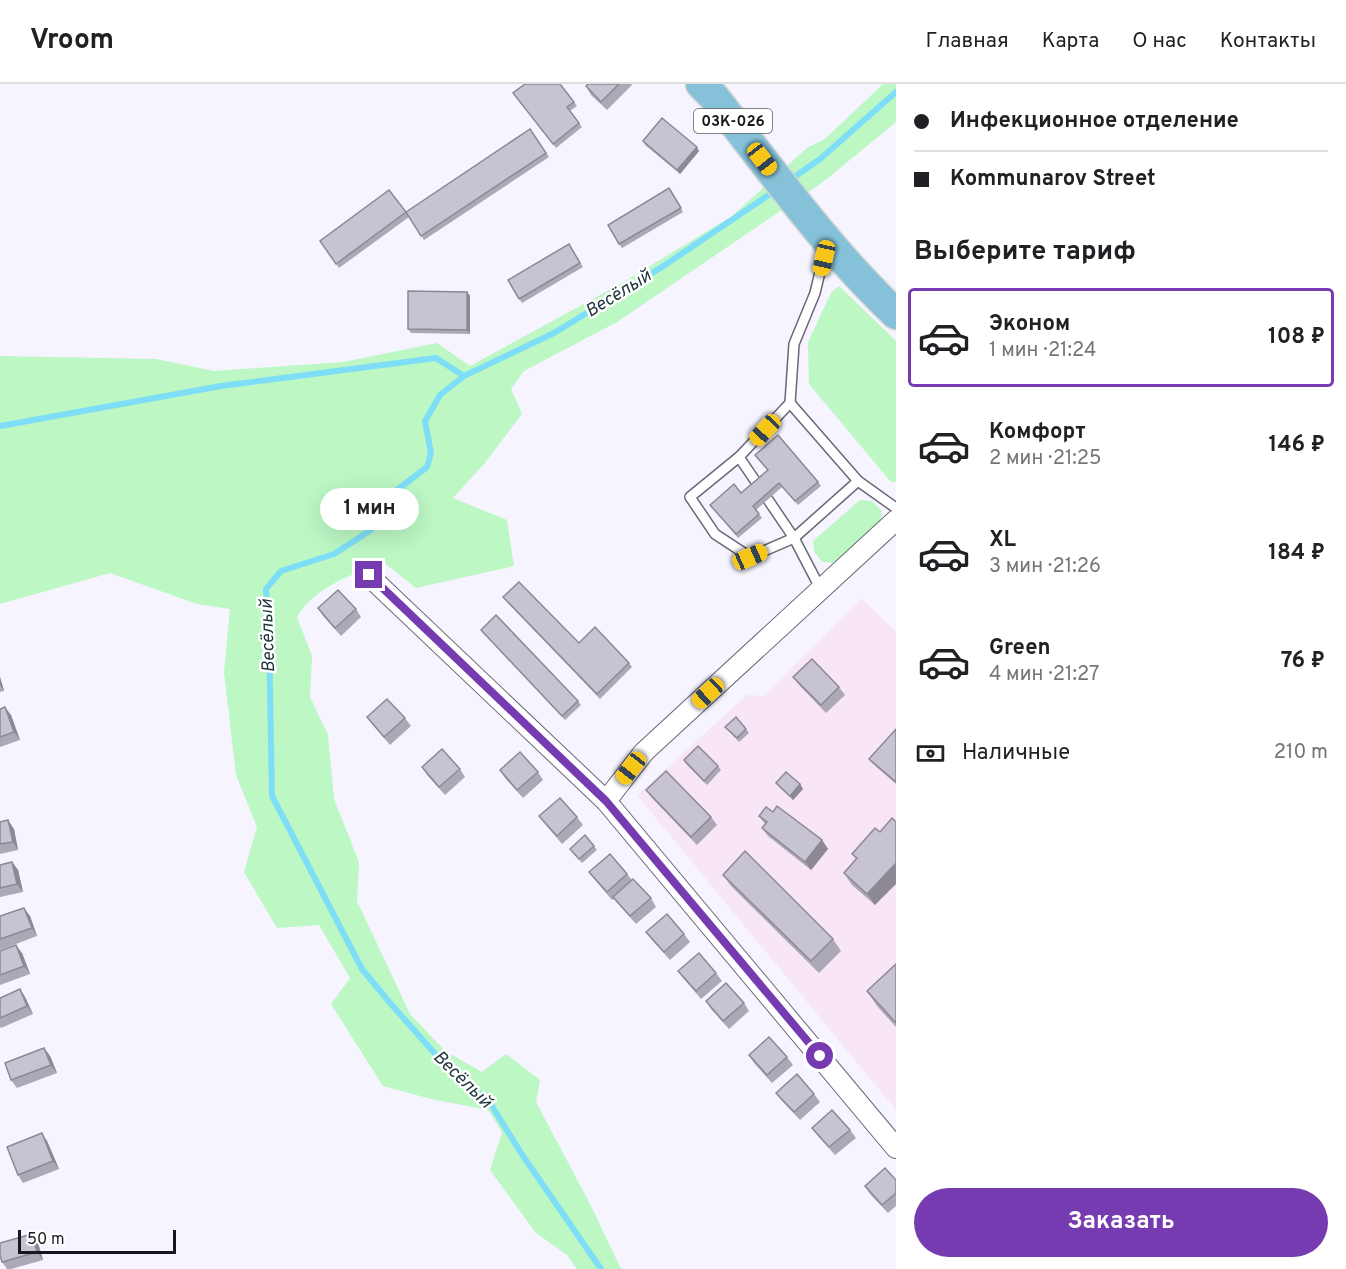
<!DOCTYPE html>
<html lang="ru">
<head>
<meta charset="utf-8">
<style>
	:root { --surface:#fff; --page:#f2f2f2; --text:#202124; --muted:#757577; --line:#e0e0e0; --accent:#763bb1 }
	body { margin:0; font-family:Overpass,sans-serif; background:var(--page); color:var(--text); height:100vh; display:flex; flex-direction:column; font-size:22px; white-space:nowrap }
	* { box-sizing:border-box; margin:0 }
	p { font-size:20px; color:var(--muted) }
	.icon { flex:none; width:33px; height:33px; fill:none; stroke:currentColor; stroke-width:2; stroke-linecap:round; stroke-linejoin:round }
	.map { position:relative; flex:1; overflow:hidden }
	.drawer { display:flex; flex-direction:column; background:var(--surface); width:450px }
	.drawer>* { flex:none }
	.banner { display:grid; align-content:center; height:132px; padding:0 18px; background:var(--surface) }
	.scale { position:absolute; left:18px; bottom:15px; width:158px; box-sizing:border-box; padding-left:6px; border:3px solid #19171d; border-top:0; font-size:16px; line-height:21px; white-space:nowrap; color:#19171d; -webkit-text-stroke:4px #fff; paint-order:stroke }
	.end { position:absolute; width:27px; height:27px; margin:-14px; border:8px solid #763bb1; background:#fff; box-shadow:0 0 0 3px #fff }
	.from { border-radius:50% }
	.bubble { position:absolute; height:42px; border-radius:21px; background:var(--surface); box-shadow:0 6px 24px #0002; font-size:20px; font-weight:700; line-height:42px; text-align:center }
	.car { position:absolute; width:18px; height:36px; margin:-18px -9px; border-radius:8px; box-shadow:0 0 4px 2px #0007; background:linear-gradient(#f5c518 24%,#345 0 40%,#f5c518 0 76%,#345 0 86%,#f5c518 0) }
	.banner b { display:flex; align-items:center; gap:21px; height:57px; font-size:22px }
	.banner b+b { border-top:2px solid var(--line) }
	.banner i { width:15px; height:15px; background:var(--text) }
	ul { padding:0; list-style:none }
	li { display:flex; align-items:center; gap:18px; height:99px; margin:0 12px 9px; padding:0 6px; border:3px solid transparent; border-radius:6px }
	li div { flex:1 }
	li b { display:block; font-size:22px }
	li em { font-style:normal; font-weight:700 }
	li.on { border-color:var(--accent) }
	li>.icon { width:54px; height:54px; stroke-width:1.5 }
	h2 { padding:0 18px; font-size:27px; line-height:72px }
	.pay { display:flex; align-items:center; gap:15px; height:66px; padding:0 18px; font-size:22px }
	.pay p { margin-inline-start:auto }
	.button { display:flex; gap:12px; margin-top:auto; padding:12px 18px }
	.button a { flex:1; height:69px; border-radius:36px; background:var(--accent); color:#fff; font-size:24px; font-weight:700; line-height:69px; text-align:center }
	header { display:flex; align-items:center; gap:36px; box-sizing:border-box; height:84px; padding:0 30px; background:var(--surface); border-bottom:2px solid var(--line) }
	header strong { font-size:28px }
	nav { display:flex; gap:33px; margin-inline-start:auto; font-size:21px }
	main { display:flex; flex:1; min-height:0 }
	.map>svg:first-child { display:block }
	.medical { fill:#f8e5f5 }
	.green { fill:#bcf7c4 }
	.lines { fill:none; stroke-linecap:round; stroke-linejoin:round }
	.stream { stroke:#7fdef7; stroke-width:6 }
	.service-casing { stroke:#6b6775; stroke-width:12 }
	.minor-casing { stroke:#6b6775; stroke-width:22 }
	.primary-casing { stroke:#d6d5d6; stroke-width:33 }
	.service { stroke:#fff; stroke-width:9 }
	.minor { stroke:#fff; stroke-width:20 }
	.primary { stroke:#85c2d9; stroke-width:30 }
	.wall { fill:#aca8b5 }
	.shaded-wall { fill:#8c8894 }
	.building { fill:#c8c3d3; stroke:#8c8894; stroke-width:1.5 }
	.route { stroke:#763bb1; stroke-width:8 }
	.labels { text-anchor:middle; stroke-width:5; stroke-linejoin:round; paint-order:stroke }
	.shield { fill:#fff; stroke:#5e5d61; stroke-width:1.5 }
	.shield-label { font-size:15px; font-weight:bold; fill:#19171d }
	.water-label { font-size:18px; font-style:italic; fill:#20363c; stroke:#fff }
</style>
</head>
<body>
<header>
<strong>Vroom</strong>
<nav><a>Главная</a><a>Карта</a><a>О нас</a><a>Контакты</a></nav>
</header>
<main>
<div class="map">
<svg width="896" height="1185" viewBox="0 0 896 1185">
	<rect width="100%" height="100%" fill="#f6f4fe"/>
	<path class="medical" d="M862,515L896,548V1026L637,711L747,611L763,612Z"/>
	<g class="green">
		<path d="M883,0H896V38L823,98L617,238L524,287L511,305L522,330L484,380L453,414L507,436L514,482L416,504L383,478C351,491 315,503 297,533L312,572L310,613L328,651L334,715L359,778L357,817L410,930L445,967L482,988L506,970L540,996L536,1018L590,1120L621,1185H577L567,1171L536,1149L490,1086L502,1048L488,1026L431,1015L383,1002L331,920L350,894L319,841L277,844L244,788L257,743L236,691L224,588L230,525L197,520L110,489L0,520V272L156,275L214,287L343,278L437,259L470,282L622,199L732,132L807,64L825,55Z"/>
		<path d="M839,202L896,257V398H891L809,300L808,258L831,209Z"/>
		<path d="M860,416L872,417L882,427L880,438L833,479L822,478L814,467L813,457Z"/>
	</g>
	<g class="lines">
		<g class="stream">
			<path d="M790,96L820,75L896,8"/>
			<path d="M0,342L221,302L436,274L464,292"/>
			<path d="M601,1185L523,1072L490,1019L437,972L391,920L362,885L272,712L269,552L266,505L281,487L334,470L371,446L397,406L427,383L431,369L425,337L440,311L464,292L554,249L662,183L776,106"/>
		</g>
		<defs>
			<g id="service">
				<path d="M826,163L815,209L794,260L790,319L739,373L690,413L715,450L750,473L794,454L858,397"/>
				<path d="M790,319L858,397L896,424"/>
				<path d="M739,373L794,454L820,504"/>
			</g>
			<g id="minor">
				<path d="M368,491L606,717L896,1064"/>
				<path d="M606,717L644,668L896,436"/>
			</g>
			<path id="primary" d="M701,0L714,13C772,87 828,166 896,230"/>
		</defs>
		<use href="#service" class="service-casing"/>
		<use href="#minor" class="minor-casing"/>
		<use href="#primary" class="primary-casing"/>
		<use href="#service" class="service"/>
		<use href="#minor" class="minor"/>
		<use href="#primary" class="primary"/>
	</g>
	<g class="wall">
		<path d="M560,0L577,22L570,27L582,43L556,64L513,9Z"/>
		<path d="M588,0H631L632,1L607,26L591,11L586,2Z"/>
		<path d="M530,45L549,73L424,156L409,133L339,184L320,157L406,128Z"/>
		<path d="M643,57L699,67L680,90L645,61Z"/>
		<path d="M672,109L683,128L622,164L619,160Z"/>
		<path d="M569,160L583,183L522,219L508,196Z"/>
		<path d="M467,208L470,212V250L411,249L408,245Z"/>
		<path d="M755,371L818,398L821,402L798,421L782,403L756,426L762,434L738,454L710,421L741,409L767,386Z"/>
		<path d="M503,513L579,559L629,579L632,583L600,615L506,517Z"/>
		<path d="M318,524L356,525L361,533L341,552L323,532Z"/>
		<path d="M481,546L578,617L581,621L565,636Z"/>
		<path d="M0,593L4,607L0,608Z"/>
		<path d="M793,593L839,603L845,611L826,629L799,601Z"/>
		<path d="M0,625L11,631L20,656L0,663Z"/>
		<path d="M367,633L405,634L411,642L390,661L373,641Z"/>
		<path d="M725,643L746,645L749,649L739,658Z"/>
		<path d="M896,645V700L872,679L869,675Z"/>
		<path d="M684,676L718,682L721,686L707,701L686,680Z"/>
		<path d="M422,683L460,685L465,693L445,711L427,691Z"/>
		<path d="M500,686L538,688L543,696L523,714L505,694Z"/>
		<path d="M776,699L800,700L803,705L793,716L779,703Z"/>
		<path d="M646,706L711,733L717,741L697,761L652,714Z"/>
		<path d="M773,728L822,756L828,765L811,786L768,752L762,744L765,740L759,732Z"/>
		<path d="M539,732L577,733L583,741L562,760L545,740Z"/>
		<path d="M0,738L14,745L18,766L0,770Z"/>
		<path d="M875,744V821L852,801L844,789L856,775L852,770Z"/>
		<path d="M594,762L597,766L582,779L570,765Z"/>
		<path d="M12,778L18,786L23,808L0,813V781Z"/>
		<path d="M589,788L627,790L632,796L651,814L656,823L636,840L614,815L612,816L595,796Z"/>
		<path d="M723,791L833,855L841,867L819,889L731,802Z"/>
		<path d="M0,832H30L37,852L0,866Z"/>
		<path d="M646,848L684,850L690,858L670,876L652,856Z"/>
		<path d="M0,867L22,869L30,890L0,901Z"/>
		<path d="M896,880V943L877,922L867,907Z"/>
		<path d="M678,887L716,889L722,897L701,915L684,895Z"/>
		<path d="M20,905L25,913L33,930L1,944L0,942V914Z"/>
		<path d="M706,917L744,919L749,927L729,945L711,925Z"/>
		<path d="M44,964L50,972L57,989L17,1004L11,996Z"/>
		<path d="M749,971L787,973L793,981L772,999L754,979Z"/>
		<path d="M776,1009L814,1010L820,1018L800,1036L782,1017Z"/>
		<path d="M812,1044L850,1046L856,1054L835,1071L818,1052Z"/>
		<path d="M47,1057L59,1085L23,1099L18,1091Z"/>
		<path d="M896,1096V1122L888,1129L870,1110L865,1102Z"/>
		<path d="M32,1150L38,1159L43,1176L11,1185H7L2,1178Z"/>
	</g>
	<g class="shaded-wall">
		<path d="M697,63L699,67L680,90L677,86Z"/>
		<path d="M467,208L470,212V250L467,246Z"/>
		<path d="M0,593L4,607L0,601Z"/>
		<path d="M5,623L11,631L20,656L14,648Z"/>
		<path d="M800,700L803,705L793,716L790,712Z"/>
		<path d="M8,736L14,745L18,766L13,758Z"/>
		<path d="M822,756L828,765L811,786L805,778Z"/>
		<path d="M12,778L18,786L23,808L17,800Z"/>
		<path d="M896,779V800L875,821L867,810Z"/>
		<path d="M24,824L30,832L37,852L32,844Z"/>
		<path d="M16,861L22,869L30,890L24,882Z"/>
		<path d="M20,905L25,913L33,930L27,922Z"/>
		<path d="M44,964L50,972L57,989L51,981Z"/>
		<path d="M42,1049L47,1057L59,1085L53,1077Z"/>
		<path d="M32,1150L38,1159L43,1176L37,1168Z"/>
	</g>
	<g class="building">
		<path d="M525,0H560L574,18L567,23L579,39L553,60L513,9Z"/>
		<path d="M588,0H619L601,18L586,2Z"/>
		<path d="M662,34L697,63L677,86L643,57Z"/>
		<path d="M530,45L546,69L421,152L406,128L336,180L320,157L389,106L406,128Z"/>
		<path d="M669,104L681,124L619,160L608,141Z"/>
		<path d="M569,160L580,179L519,215L508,196Z"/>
		<path d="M408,207L467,208V246L408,245Z"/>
		<path d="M778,351L818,398L795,417L779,399L753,422L759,430L736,450L710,421L734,400L741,409L768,386L755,371Z"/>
		<path d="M519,498L579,559L595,543L629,579L597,610L503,513Z"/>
		<path d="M338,506L356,525L335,544L318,524Z"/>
		<path d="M496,531L578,617L562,632L481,546Z"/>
		<path d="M812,575L839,603L821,621L793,593Z"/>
		<path d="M387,615L405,634L384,653L367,633Z"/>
		<path d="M5,623L14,648L0,653V625Z"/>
		<path d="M736,633L746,645L737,654L725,643Z"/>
		<path d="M896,645V698L869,675Z"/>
		<path d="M698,662L718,682L704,697L684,676Z"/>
		<path d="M442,665L460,685L439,703L422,683Z"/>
		<path d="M520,668L538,688L517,706L500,686Z"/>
		<path d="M666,687L711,733L691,753L646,706Z"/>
		<path d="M786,688L800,700L790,712L776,699Z"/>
		<path d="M560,714L577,733L557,752L539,732Z"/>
		<path d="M777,722L822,756L805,778L762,744L767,738L759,732L766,723L773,728Z"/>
		<path d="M892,734L896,738V779L867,810L844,789L857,774L852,770L875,744L880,748Z"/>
		<path d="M8,736L13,758L0,760V738Z"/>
		<path d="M585,751L594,762L579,775L570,765Z"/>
		<path d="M745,767L833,855L811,877L723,791Z"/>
		<path d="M610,770L627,790L607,808L589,788Z"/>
		<path d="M12,778L17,800L0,804V781Z"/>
		<path d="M633,795L651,814L630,832L613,813Z"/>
		<path d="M24,824L32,844L0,855V832Z"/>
		<path d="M667,830L684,850L664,868L646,848Z"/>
		<path d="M16,861L24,882L0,891V867Z"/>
		<path d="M699,869L716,889L696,907L678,887Z"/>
		<path d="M896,880V939L867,907Z"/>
		<path d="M726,899L744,919L723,937L706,917Z"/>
		<path d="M20,905L27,922L0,934V914Z"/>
		<path d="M769,953L787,973L767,991L749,971Z"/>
		<path d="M44,964L51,981L11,996L5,979Z"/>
		<path d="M797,990L814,1010L794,1028L776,1009Z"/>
		<path d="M832,1026L850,1046L829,1063L812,1044Z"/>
		<path d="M42,1049L53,1077L18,1091L7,1063Z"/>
		<path d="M885,1084L896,1096V1109L882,1121L865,1102Z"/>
		<path d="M32,1150L37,1168L2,1178L0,1171V1159Z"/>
	</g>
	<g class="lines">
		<path class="route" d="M369,491L606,717L820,972"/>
	</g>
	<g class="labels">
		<rect class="shield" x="694" y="25" width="78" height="24" rx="4.5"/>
		<g class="shield-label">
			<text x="733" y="42">03К-026</text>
		</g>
		<g class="water-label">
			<text transform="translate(618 209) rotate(-32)" y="6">Весёлый</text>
			<text transform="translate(267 552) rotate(-92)" y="6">Весёлый</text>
			<text transform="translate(463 995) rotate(44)" y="6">Весёлый</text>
		</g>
	</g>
</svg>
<div class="scale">50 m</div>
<i class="end from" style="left:820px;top:972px"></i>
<i class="end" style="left:369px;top:491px"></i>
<div class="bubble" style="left:320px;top:404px;width:99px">1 мин</div>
<i class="car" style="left:762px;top:75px;rotate:142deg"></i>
<i class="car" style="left:824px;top:174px;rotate:193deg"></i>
<i class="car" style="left:765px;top:346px;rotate:223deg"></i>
<i class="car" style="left:750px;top:473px;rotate:66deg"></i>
<i class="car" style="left:708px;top:609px;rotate:227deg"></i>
<i class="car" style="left:631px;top:684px;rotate:218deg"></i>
</div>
<section class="drawer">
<div class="banner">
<b><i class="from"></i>Инфекционное отделение</b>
<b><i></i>Kommunarov Street</b>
</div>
<h2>Выберите тариф</h2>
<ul>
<li class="on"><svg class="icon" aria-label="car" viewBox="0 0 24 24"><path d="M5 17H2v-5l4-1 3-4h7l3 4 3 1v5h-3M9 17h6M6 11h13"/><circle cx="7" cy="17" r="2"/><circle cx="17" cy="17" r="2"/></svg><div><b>Эконом</b><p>1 мин · 21:24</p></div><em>108 ₽</em></li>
<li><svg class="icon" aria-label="car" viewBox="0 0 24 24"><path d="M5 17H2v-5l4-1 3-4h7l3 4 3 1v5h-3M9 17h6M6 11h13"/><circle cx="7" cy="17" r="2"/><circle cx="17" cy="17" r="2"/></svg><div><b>Комфорт</b><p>2 мин · 21:25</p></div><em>146 ₽</em></li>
<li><svg class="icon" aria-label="car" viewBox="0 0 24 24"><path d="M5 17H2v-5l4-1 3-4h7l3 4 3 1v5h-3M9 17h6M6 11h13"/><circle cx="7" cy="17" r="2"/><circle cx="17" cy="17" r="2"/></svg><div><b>XL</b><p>3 мин · 21:26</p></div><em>184 ₽</em></li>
<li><svg class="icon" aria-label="car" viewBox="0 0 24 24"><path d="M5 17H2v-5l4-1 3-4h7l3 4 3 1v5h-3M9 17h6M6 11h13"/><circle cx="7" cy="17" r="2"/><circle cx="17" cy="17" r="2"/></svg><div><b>Green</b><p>4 мин · 21:27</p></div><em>76 ₽</em></li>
</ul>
<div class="pay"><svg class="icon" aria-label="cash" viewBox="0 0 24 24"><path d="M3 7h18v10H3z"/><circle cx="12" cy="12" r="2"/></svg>Наличные<p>210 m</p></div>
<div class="button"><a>Заказать</a></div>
</section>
</main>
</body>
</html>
